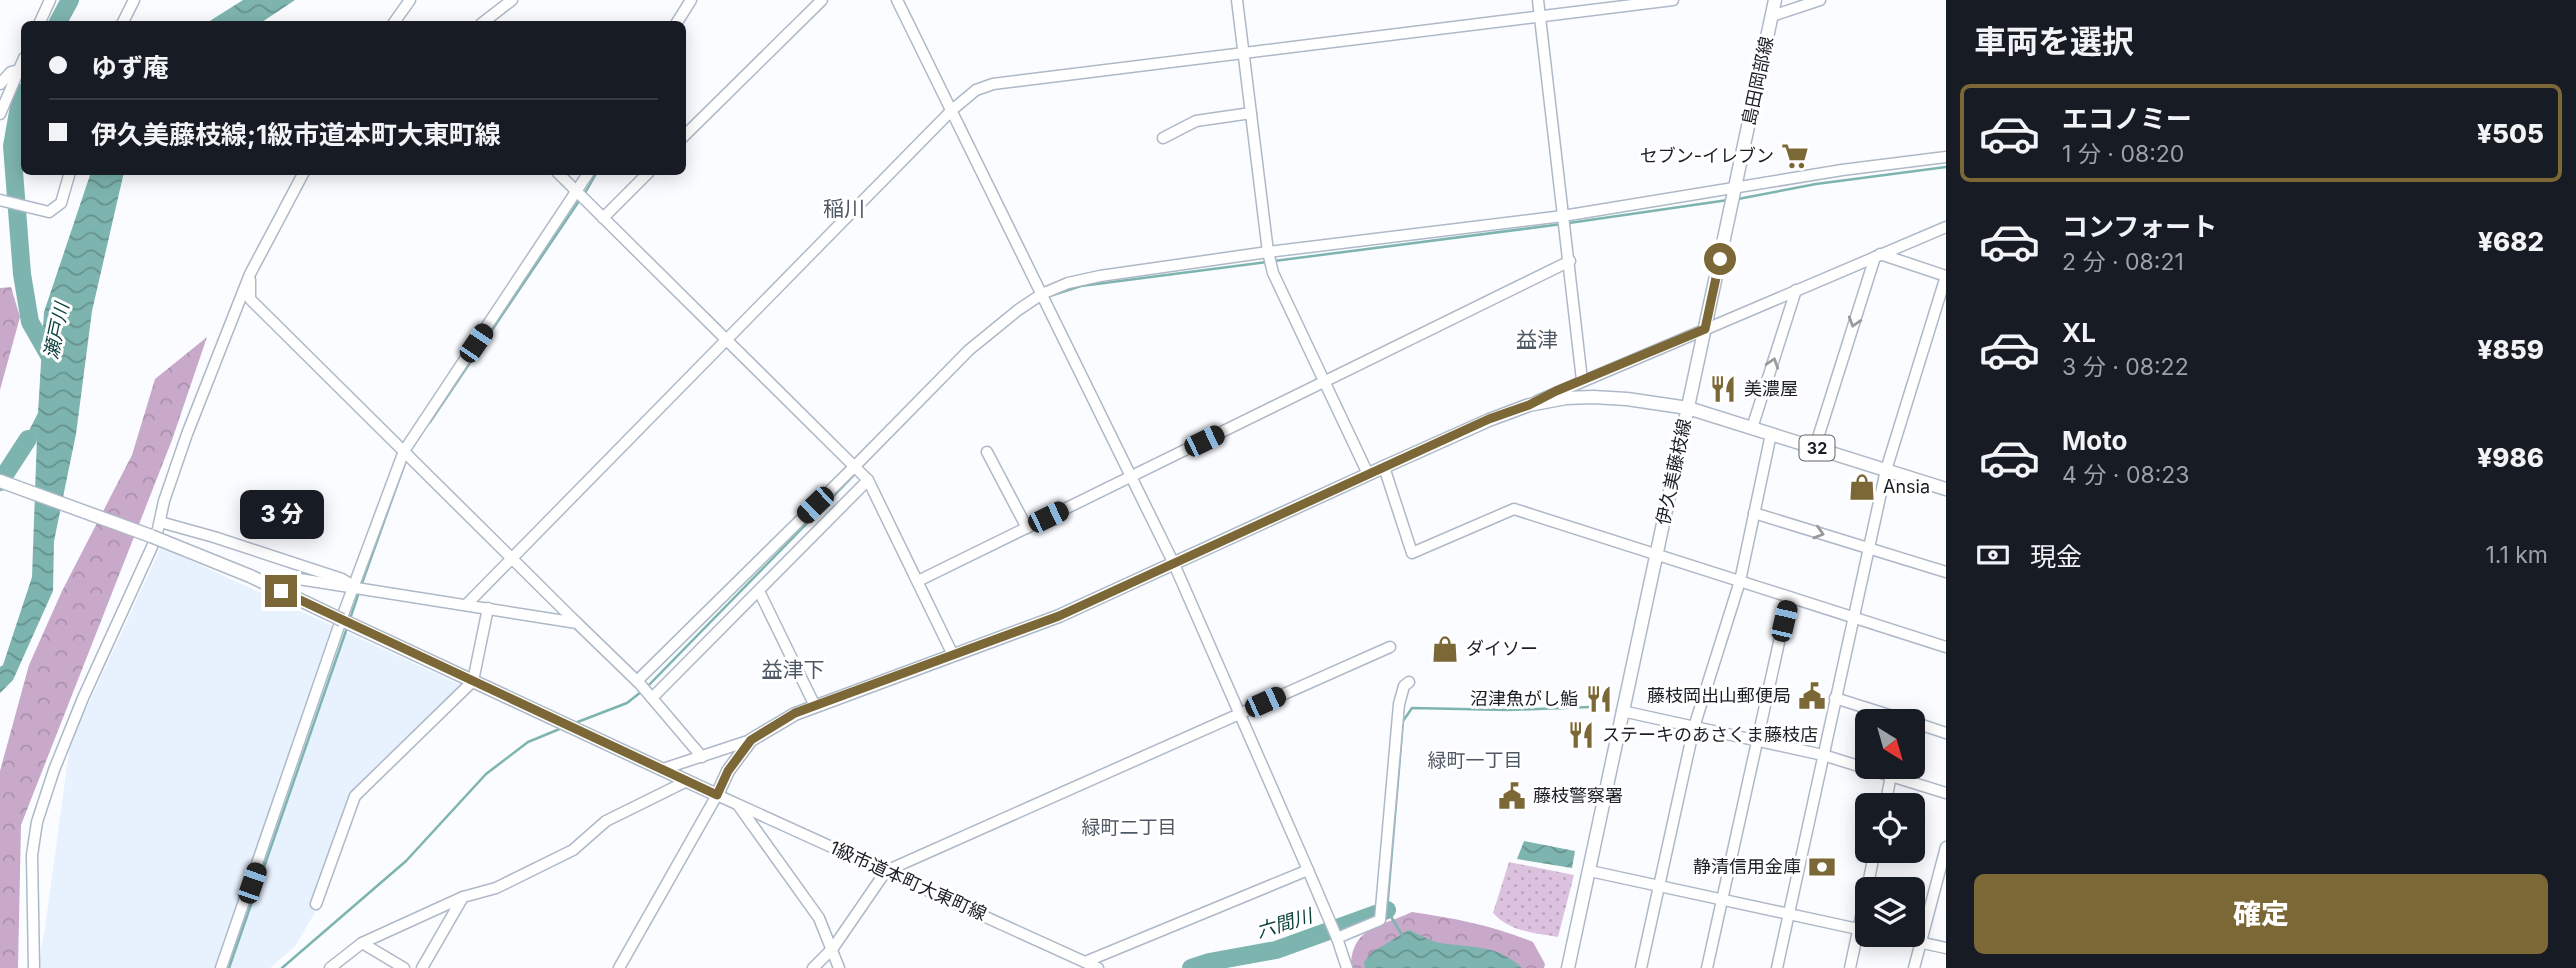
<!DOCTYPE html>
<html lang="ja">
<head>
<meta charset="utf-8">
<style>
	:root { --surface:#171b24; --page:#20242c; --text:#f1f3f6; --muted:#9ea1a6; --line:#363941; --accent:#7c6736 }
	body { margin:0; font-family:Inter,"Noto Sans JP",sans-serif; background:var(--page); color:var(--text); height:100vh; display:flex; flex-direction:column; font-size:26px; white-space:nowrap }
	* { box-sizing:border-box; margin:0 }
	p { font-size:23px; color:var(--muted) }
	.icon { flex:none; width:38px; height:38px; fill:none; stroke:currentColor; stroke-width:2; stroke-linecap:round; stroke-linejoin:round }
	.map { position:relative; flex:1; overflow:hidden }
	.panel { display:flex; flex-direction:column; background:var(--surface); width:630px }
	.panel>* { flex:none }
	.guide { position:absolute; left:21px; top:21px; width:665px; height:154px; border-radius:10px; box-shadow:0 4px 18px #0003; display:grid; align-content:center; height:154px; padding:0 28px; background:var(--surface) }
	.needle { width:46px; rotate:143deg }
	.fabs { position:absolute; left:1855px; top:709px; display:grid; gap:14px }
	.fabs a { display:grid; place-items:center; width:70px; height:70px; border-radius:10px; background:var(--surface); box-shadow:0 4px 18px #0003; font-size:35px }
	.end { position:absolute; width:32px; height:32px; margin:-16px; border:9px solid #7c6736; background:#fff; box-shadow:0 0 0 4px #fff }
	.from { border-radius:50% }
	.bubble { position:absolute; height:49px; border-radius:10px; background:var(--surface); box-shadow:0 4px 18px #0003; font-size:23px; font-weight:800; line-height:49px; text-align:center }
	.car { position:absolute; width:21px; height:42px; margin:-21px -10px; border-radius:9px; box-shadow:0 0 5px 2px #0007; background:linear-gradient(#222 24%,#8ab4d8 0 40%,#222 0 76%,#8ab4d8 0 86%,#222 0) }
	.guide b { display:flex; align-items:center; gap:24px; height:66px; font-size:26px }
	.guide b+b { border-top:2px solid var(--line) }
	.guide i { width:18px; height:18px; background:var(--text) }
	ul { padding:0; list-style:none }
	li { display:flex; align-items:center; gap:21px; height:98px; margin:0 14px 10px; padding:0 14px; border:4px solid transparent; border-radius:10px }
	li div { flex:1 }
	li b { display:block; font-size:26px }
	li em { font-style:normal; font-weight:800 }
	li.on { border-color:var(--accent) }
	li>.icon { width:63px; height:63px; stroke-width:1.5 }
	h2 { padding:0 28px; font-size:32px; line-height:84px }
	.pay { display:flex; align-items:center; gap:18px; height:77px; padding:0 28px; font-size:26px }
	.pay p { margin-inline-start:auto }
	.button { display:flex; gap:14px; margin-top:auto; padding:14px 28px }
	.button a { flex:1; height:80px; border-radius:10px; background:var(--accent); color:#fff; font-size:28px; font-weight:800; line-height:80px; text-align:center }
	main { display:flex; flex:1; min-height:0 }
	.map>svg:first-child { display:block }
	.built { fill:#e8f2ff }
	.grass { fill:url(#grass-dots) }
	.forest { fill:url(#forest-crowns) }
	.water { fill:url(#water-waves) }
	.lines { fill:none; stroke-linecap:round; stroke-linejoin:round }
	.stream { stroke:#7eb4af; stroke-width:2.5 }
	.river { stroke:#7eb4af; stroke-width:18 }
	.minor-casing { stroke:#aeb9c8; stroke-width:13 }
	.major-casing { stroke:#aeb9c8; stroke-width:15 }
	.minor { stroke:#fff; stroke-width:10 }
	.major { stroke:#fff; stroke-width:12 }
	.major-bridge-casing { stroke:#aeb9c8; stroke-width:15; stroke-linecap:butt }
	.major-bridge { stroke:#fff; stroke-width:12 }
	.oneway { stroke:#989a9c }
	.route { stroke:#7c6736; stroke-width:9 }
	.labels { text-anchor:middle; stroke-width:6; stroke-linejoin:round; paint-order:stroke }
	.shield { fill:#fff; stroke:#5f6266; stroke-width:2 }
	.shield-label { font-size:16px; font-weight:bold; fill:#1b1f24 }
	.street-label { font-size:18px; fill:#1b1f24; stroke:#fff }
	.poi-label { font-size:18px; fill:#1b1f24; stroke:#fff; text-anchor:start }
	.water-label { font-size:19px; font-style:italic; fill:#0b3f3c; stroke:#fff }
	.neighbourhood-label { font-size:19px; fill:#4f5965; stroke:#fff }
	.quarter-label { font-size:21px; fill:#4f5965; stroke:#fff }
</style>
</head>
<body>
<main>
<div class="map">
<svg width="1946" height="968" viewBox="0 0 1946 968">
	<defs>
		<pattern id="grass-dots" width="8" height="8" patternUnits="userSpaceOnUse" patternTransform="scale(1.75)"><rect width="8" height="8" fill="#dcc2de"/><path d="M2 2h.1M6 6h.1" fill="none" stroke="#bca6be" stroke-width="1.8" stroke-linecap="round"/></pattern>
		<pattern id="forest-crowns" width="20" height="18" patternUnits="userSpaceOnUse" patternTransform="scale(1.75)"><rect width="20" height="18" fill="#c8a9ca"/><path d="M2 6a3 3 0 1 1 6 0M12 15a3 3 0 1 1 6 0" fill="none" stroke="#ab91ad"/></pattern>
		<pattern id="water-waves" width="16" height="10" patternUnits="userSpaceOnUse" patternTransform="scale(1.75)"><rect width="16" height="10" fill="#7eb4af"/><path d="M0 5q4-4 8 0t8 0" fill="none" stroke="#66928e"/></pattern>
	</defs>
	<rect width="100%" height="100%" fill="#fafcff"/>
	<path class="built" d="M161,547L461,685L413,740L355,796L325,896L295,946L270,968H38L45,928L70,744Z"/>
	<path class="grass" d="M1509,862L1574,875L1558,937C1535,933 1510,932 1493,913Z"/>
	<g class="forest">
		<path d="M11,287L20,317L0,390V288Z"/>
		<path d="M207,337L172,440L21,825L18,968H0V771L29,665L62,591L132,455L155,379Z"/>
		<path d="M1412,912C1454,918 1494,926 1533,942L1545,964L1544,968H1351C1351,927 1380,927 1412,912Z"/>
	</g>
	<g class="water">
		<path d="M243,0H295L259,24H205Z"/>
		<path d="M91,172H124L92,311L76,434L54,541L53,591L13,680L0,693V667L3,665L32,577L37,436L22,461L15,458L38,413L44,312Z"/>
		<path d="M1524,841L1575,851L1572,868L1517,859Z"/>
		<path d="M1409,930C1419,934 1430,941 1440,943C1472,948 1497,944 1522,968H1365L1364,962L1372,952Z"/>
	</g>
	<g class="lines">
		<g class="stream">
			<path d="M585,193L597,172"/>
			<path d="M1738,199L1816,184L1946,167"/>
			<path d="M1569,223L1728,200"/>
			<path d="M1274,261L1562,224"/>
			<path d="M1053,295L1081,286L1267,262"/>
			<path d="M430,422L581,198"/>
			<path d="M361,586L406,460"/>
			<path d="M350,619L359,592"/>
			<path d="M646,688L857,472"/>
			<path d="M575,723L627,703L641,692"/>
			<path d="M1402,935L1387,910L1403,721L1412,708L1508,710L1590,707"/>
			<path d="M229,968L348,625"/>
			<path d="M282,968L406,861L486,774L528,742L562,728"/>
		</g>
		<g class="river">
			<path d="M57,24L70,0"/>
			<path d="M24,92L20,101L12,146L22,274L30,322L54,364"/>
			<path d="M0,482L28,439"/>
			<path d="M1191,968L1209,962L1276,950L1387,910"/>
		</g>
		<defs>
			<g id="minor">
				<path d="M897,0L1174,564L1308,870L1337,938L1347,968"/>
				<path d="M1237,0L1268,252L1273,273L1368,474"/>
				<path d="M1538,0L1582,380"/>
				<path d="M1772,16L1820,0"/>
				<path d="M39,24L50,0"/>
				<path d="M122,24L134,0"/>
				<path d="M393,24L410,0"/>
				<path d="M481,24L512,0"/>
				<path d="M676,24L691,0"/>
				<path d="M0,84L11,72L19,70"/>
				<path d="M0,114L24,58"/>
				<path d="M682,138L822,0"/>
				<path d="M1163,138L1196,121L1251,113"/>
				<path d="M557,172L868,480L953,655"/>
				<path d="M0,200L49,212L61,203L70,172"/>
				<path d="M603,218L649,172"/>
				<path d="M250,280V299L577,623"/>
				<path d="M1537,401L1946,227"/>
				<path d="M1752,428L1796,290"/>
				<path d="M1815,447L1875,257"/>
				<path d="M987,452L1027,528"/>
				<path d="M1384,467L1412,553L1514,509L1946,647"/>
				<path d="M1754,513L1946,572"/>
				<path d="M160,522L214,537L342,579L350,584"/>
				<path d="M918,581L1570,261"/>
				<path d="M280,591L290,581L299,579L577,623L640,684L702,757"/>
				<path d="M759,591L815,706"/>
				<path d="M467,604L952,110L976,90L993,84L1673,0"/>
				<path d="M637,681L855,466L969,350L1018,310L1042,294L1068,283L1100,276L1268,252L1563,216L1842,170L1946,157"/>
				<path d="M652,698L868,480"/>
				<path d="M1835,698L1908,721"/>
				<path d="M1622,711L1823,755L1946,793"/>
				<path d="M1913,722L1946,733"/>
				<path d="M663,769L751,740"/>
				<path d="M738,805L819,918L839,968"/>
				<path d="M1885,805L1891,776"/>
				<path d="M1590,871L1867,931"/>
				<path d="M1867,889L1875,850"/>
				<path d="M316,904L355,796L473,681L488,608"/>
				<path d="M1882,934L1946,948"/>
				<path d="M1337,938L1380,920L1399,704L1404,686L1409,682"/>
				<path d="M362,943L404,968"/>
				<path d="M1085,962L1308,870"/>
				<path d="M34,968L32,855L37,822L54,770L83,698L156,538L164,501L187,434L250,274L304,172"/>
				<path d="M221,968L341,620L404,451L589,172"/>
				<path d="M330,968L362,943L463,897L496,888L573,850L606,821L687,781"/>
				<path d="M422,968L463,897"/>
				<path d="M619,968L717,795L1098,968"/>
				<path d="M813,968L833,948L886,871L1390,647"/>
				<path d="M1641,968L1694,727L1740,581L1771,434"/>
				<path d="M1707,968L1789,597"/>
				<path d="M1777,968L1886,470L1946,276L1880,254"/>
				<path d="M1850,968L1867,889"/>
				<path d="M1914,968L1946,847"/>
			</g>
			<g id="major">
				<path d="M0,481L151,536"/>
				<path d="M342,620L717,795L728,771L751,740L795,714L1059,616L1384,467L1489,420L1529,405L1566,398L1593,397L1627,399L1688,408L1946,489"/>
				<path d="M1568,968L1775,0"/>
			</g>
		</defs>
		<use href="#minor" class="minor-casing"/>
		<use href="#major" class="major-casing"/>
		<use href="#minor" class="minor"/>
		<use href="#major" class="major"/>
		<defs>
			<path id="major-bridge" d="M151,536L250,576L342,620"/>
		</defs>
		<use href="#major-bridge" class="major-bridge-casing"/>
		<use href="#major-bridge" class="major-bridge"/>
	</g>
	<defs><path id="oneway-chevron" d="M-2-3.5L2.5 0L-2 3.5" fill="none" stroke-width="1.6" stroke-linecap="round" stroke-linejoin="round" transform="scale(1.75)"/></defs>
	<g class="oneway">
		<use href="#oneway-chevron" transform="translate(1854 322) rotate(107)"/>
		<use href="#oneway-chevron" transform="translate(1773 363) rotate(-72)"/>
		<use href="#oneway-chevron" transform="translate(1819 533) rotate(17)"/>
	</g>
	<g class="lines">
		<path class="route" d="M281,591L717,795L728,771L751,740L795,713L1059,616L1489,419L1529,405L1556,391L1705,329L1720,259"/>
	</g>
	<defs>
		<symbol id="supermarket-bare" viewBox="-9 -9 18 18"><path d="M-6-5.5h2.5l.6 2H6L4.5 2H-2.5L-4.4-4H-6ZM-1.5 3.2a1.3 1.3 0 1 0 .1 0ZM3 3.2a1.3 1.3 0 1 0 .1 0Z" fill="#7c6736" stroke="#fff" stroke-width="2.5" paint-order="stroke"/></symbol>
		<symbol id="restaurant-bare" viewBox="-9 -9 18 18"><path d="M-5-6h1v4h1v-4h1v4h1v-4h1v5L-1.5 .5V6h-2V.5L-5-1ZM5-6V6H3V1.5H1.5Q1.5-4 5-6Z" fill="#7c6736" stroke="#fff" stroke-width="2.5" paint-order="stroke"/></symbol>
		<symbol id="shop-bare" viewBox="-9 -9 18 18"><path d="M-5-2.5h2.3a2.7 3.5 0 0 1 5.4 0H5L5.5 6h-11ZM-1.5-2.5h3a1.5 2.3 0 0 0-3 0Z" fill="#7c6736" stroke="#fff" stroke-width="2.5" paint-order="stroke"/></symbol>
		<symbol id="civic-bare" viewBox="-9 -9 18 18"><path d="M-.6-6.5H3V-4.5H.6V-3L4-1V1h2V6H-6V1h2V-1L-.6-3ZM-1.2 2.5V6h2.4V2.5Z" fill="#7c6736" stroke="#fff" stroke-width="2.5" paint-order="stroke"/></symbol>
		<symbol id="bank-bare" viewBox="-9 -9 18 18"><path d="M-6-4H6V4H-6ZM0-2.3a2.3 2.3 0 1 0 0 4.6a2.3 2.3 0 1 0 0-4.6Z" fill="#7c6736" stroke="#fff" stroke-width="2.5" paint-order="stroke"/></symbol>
	</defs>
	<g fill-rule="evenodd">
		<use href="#supermarket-bare" x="1776" y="137" width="38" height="38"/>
		<use href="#restaurant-bare" x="1704" y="370" width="38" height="38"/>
		<use href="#shop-bare" x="1843" y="468" width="38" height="38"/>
		<use href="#shop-bare" x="1426" y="630" width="38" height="38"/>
		<use href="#civic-bare" x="1793" y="677" width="38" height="38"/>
		<use href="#restaurant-bare" x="1580" y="680" width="38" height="38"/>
		<use href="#restaurant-bare" x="1562" y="716" width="38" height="38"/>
		<use href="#civic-bare" x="1493" y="777" width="38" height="38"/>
		<use href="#bank-bare" x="1803" y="848" width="38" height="38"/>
	</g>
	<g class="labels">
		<rect class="shield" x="1799.5" y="435.5" width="35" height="25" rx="5"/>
		<g class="shield-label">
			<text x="1817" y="454">32</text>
		</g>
		<g class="street-label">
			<text transform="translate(1758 81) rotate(-78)" y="6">島田岡部線</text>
			<text transform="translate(1674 472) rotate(-78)" y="6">伊久美藤枝線</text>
			<text transform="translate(908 881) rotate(24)" y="6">1級市道本町大東町線</text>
		</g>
		<g class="poi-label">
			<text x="1774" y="162" text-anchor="end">セブン-イレブン</text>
			<text x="1744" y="395">美濃屋</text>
			<text x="1883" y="493">Ansia</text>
			<text x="1466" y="655">ダイソー</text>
			<text x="1791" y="702" text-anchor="end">藤枝岡出山郵便局</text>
			<text x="1578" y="705" text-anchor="end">沼津魚がし鮨</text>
			<text x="1602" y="741">ステーキのあさくま藤枝店</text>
			<text x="1533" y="802">藤枝警察署</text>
			<text x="1801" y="873" text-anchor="end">静清信用金庫</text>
		</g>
		<g class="water-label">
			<text transform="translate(56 331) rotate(-78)" y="7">瀬戸川</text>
			<text transform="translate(1284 923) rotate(-17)" y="7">六間川</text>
		</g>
		<g class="neighbourhood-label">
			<text x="1475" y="767">緑町一丁目</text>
			<text x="1129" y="834">緑町二丁目</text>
		</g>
		<g class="quarter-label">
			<text x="844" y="216">稲川</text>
			<text x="1537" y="347">益津</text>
			<text x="793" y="677">益津下</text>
		</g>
	</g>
</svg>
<div class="fabs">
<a><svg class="needle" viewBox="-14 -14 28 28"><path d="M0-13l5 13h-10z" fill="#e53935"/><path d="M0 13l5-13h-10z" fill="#9ea1a6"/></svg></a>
<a><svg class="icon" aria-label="locate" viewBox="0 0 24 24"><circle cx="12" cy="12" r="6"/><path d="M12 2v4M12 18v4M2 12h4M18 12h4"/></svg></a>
<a><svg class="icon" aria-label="layers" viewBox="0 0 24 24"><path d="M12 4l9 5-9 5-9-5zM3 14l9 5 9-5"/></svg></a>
</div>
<i class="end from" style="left:1720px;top:259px"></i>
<i class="end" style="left:281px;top:591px"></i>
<div class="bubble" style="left:240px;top:490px;width:84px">3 分</div>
<i class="car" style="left:476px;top:343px;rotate:34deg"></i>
<i class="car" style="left:1204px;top:441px;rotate:64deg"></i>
<i class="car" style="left:815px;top:505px;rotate:226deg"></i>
<i class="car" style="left:1048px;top:517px;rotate:64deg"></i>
<i class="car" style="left:1784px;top:621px;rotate:13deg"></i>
<i class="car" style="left:1265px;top:702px;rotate:66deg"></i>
<i class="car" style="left:252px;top:883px;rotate:19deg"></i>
<div class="guide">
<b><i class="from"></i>ゆず庵</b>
<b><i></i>伊久美藤枝線;1級市道本町大東町線</b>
</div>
</div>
<section class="panel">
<h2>車両を選択</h2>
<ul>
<li class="on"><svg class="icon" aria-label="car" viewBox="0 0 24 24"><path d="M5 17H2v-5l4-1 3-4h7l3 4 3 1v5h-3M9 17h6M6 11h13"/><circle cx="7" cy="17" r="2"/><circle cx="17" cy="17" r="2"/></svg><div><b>エコノミー</b><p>1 分 · 08:20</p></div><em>¥505</em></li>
<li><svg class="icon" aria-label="car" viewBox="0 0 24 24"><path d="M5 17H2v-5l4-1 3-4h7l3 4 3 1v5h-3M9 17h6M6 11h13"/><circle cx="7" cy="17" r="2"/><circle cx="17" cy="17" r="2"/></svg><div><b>コンフォート</b><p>2 分 · 08:21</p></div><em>¥682</em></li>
<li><svg class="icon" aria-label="car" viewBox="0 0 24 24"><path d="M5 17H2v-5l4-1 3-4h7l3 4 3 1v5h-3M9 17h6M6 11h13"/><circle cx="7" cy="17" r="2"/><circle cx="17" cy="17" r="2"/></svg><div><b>XL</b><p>3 分 · 08:22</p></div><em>¥859</em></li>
<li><svg class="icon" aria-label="car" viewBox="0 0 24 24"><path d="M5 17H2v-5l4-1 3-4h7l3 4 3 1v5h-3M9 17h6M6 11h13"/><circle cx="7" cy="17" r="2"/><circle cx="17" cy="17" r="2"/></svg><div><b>Moto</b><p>4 分 · 08:23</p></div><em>¥986</em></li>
</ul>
<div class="pay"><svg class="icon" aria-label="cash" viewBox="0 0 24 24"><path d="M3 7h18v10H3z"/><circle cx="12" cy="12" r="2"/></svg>現金<p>1.1 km</p></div>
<div class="button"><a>確定</a></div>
</section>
</main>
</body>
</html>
